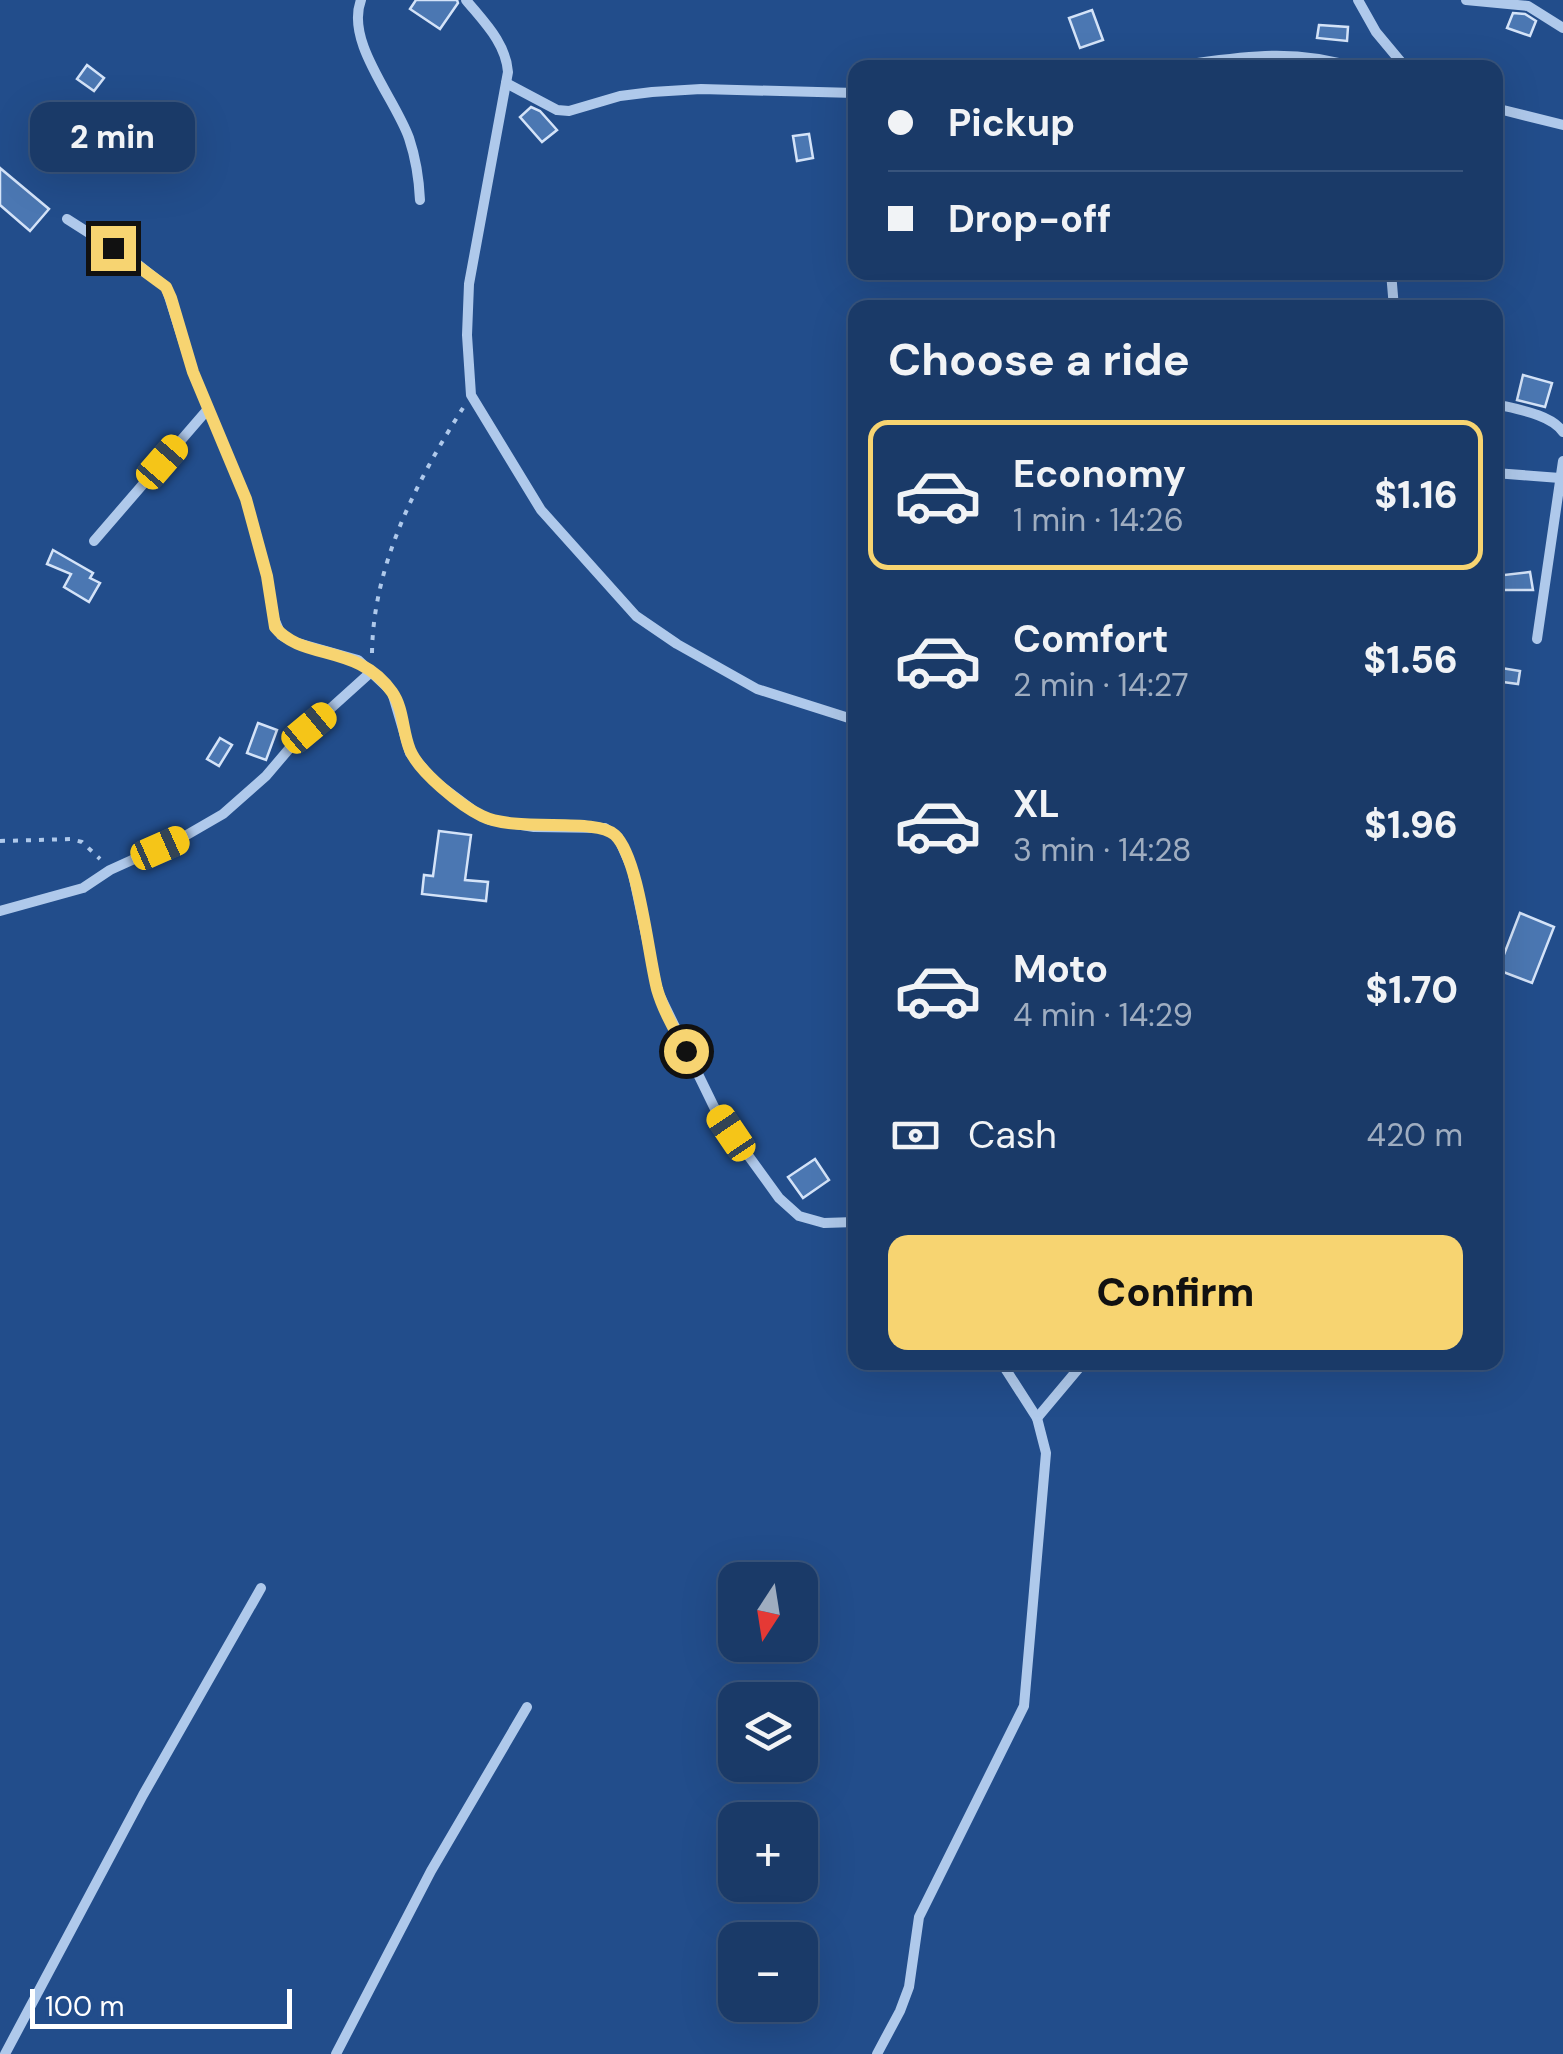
<!DOCTYPE html>
<html lang="en">
<head>
<meta charset="utf-8">
<style>
	:root { --surface:#1a3a68; --page:#23416e; --text:#f1f3f6; --muted:#9fadc0; --line:#38547c; --accent:#f7d471 }
	body { margin:0; font-family:"DM Sans",sans-serif; background:var(--page); color:var(--text); height:100vh; display:flex; flex-direction:column; font-size:38px; white-space:nowrap }
	* { box-sizing:border-box; margin:0 }
	p { font-size:32px; color:var(--muted) }
	.icon { flex:none; width:55px; height:55px; fill:none; stroke:currentColor; stroke-width:2; stroke-linecap:round; stroke-linejoin:round }
	.map { position:relative; flex:1; overflow:hidden }
	.drawer { position:absolute; left:848px; top:300px; width:655px; height:1070px; display:flex; flex-direction:column; background:var(--surface); border-radius:20px; box-shadow:0 10px 40px #0002,0 0 0 2px var(--line) }
	.drawer>* { flex:none }
	.guide { position:absolute; left:848px; top:60px; width:655px; height:220px; border-radius:20px; box-shadow:0 10px 40px #0002,0 0 0 2px var(--line); display:grid; align-content:center; height:220px; padding:0 40px; background:var(--surface) }
	.needle { width:65px; rotate:192deg }
	.tools { position:absolute; left:718px; top:1562px; display:grid; gap:20px }
	.tools a { display:grid; place-items:center; width:100px; height:100px; border-radius:20px; background:var(--surface); box-shadow:0 10px 40px #0002,0 0 0 2px var(--line); font-size:50px }
	.scale { position:absolute; left:30px; bottom:25px; width:262px; box-sizing:border-box; padding-left:10px; border:5px solid #fff; border-top:0; font-size:28px; line-height:35px; white-space:nowrap; color:#fff; -webkit-text-stroke:8px #224d8b; paint-order:stroke }
	.end { position:absolute; width:45px; height:45px; margin:-22px; border:12px solid #f7d471; background:#111; box-shadow:0 0 0 5px #111 }
	.from { border-radius:50% }
	.bubble { position:absolute; height:70px; border-radius:20px; background:var(--surface); box-shadow:0 10px 40px #0002,0 0 0 2px var(--line); font-size:32px; font-weight:800; line-height:70px; text-align:center }
	.car { position:absolute; width:30px; height:60px; margin:-30px -15px; border-radius:12px; box-shadow:0 0 8px 2px #0007; background:linear-gradient(#f5c518 24%,#345 0 40%,#f5c518 0 76%,#345 0 86%,#f5c518 0) }
	.guide b { display:flex; align-items:center; gap:35px; height:95px; font-size:38px }
	.guide b+b { border-top:2px solid var(--line) }
	.guide i { width:25px; height:25px; background:var(--text) }
	ul { padding:0; list-style:none }
	li { display:flex; align-items:center; gap:30px; height:150px; margin:0 20px 15px; padding:0 20px; border:5px solid transparent; border-radius:20px }
	li div { flex:1 }
	li b { display:block; font-size:38px }
	li em { font-style:normal; font-weight:800 }
	li.selected { border-color:var(--accent) }
	li>.icon { width:90px; height:90px; stroke-width:1.5 }
	h2 { padding:0 40px; font-size:45px; line-height:120px }
	.pay { display:flex; align-items:center; gap:25px; height:110px; padding:0 40px; font-size:38px }
	.pay p { margin-inline-start:auto }
	.action { display:flex; gap:20px; margin-top:auto; padding:20px 40px }
	.action a { flex:1; height:115px; border-radius:20px; background:var(--accent); color:#111; font-size:40px; font-weight:800; line-height:115px; text-align:center }
	.map>svg:first-child { display:block }
	.building { fill:#4b77b2; stroke:#d4e3f8; stroke-width:2.5 }
	.lines { fill:none; stroke-linecap:round; stroke-linejoin:round }
	.path { stroke:#afc9eb; stroke-width:4; stroke-dasharray:5 8; stroke-linecap:butt }
	.minor { stroke:#afc9eb; stroke-width:10 }
	.route { stroke:#f7d471; stroke-width:12 }
</style>
</head>
<body>
<div class="map">
<svg width="1563" height="2054" viewBox="0 0 1563 2054">
	<rect width="100%" height="100%" fill="#224d8b"/>
	<g class="building">
		<path d="M416,0H457L458,3L440,29L410,9Z"/>
		<path d="M1092,10L1103,40L1080,48L1069,18Z"/>
		<path d="M1513,13L1525,14L1536,21L1530,36L1507,28Z"/>
		<path d="M1319,25L1348,27L1347,41L1317,38Z"/>
		<path d="M87,65L104,78L94,91L77,79Z"/>
		<path d="M531,107L540,111L557,130L542,142L520,117Z"/>
		<path d="M809,134L813,158L797,161L793,136Z"/>
		<path d="M0,168L49,209L30,231L0,205Z"/>
		<path d="M1523,375L1552,383L1545,407L1517,400Z"/>
		<path d="M53,550L93,573L90,578L100,583L89,602L64,587L71,574L47,564Z"/>
		<path d="M1530,572L1533,590H1495V576Z"/>
		<path d="M1495,667L1520,671L1518,684L1495,681Z"/>
		<path d="M258,723L277,730L266,760L247,753Z"/>
		<path d="M220,738L232,745L219,766L207,759Z"/>
		<path d="M439,831L471,835L465,880L488,882L486,901L422,894L424,875L433,876Z"/>
		<path d="M1520,913L1554,927L1532,983L1498,970Z"/>
		<path d="M815,1159L829,1180L803,1198L788,1177Z"/>
	</g>
	<g class="lines">
		<g class="path">
			<path d="M372,653C373,565 417,480 463,408"/>
			<path d="M0,841L71,839L82,842L100,859"/>
		</g>
		<g class="minor">
			<path d="M361,0C345,42 395,98 409,138C416,159 419,179 420,200"/>
			<path d="M466,0C484,22 506,43 508,72L469,284L467,335L471,395L541,510L636,616L677,644L757,689L855,720"/>
			<path d="M1358,0L1376,32L1406,68"/>
			<path d="M1466,0L1528,6L1563,28"/>
			<path d="M1158,68C1229,60 1285,45 1356,68"/>
			<path d="M506,83L557,110L569,111L620,96L652,92L701,89L855,93"/>
			<path d="M1495,108L1563,125"/>
			<path d="M67,219L136,263L166,287L193,372L246,499L267,576L273,616L281,635L294,642L358,660L371,672L392,692L410,753L434,781L478,814L490,820L534,827L605,828L618,837L632,869L658,992L716,1111L779,1198L799,1216L824,1223L855,1222"/>
			<path d="M1391,272L1394,308"/>
			<path d="M1495,404C1515,409 1551,414 1563,432"/>
			<path d="M1495,473L1560,478"/>
			<path d="M94,541L208,409"/>
			<path d="M1537,639L1563,461"/>
			<path d="M0,911L83,888L110,870L185,836L223,814L266,776L300,736L371,672"/>
			<path d="M1037,1418L1084,1362"/>
			<path d="M5,2054L143,1795L261,1588"/>
			<path d="M336,2054L431,1871L527,1707"/>
			<path d="M877,2054L900,2011L909,1987L919,1917L1024,1706L1046,1453L1037,1418L1001,1362"/>
		</g>
	</g>
	<g class="lines">
		<path class="route" d="M113,248L166,287L171,298L193,372L246,499L267,576L275,627C302,661 358,643 392,692C404,709 402,731 410,750C419,772 461,806 482,816C516,833 596,817 615,835C639,858 648,954 657,989C663,1010 675,1031 686,1051"/>
	</g>
</svg>
<div class="tools">
<a><svg class="needle" viewBox="-14 -14 28 28"><path d="M0-13l5 13h-10z" fill="#e53935"/><path d="M0 13l5-13h-10z" fill="#9fadc0"/></svg></a>
<a><svg class="icon" aria-label="layers" viewBox="0 0 24 24"><path d="M12 4l9 5-9 5-9-5zM3 14l9 5 9-5"/></svg></a>
<a>+</a>
<a>−</a>
</div>
<div class="scale">100 m</div>
<i class="end from" style="left:686px;top:1051px"></i>
<i class="end" style="left:113px;top:248px"></i>
<div class="bubble" style="left:30px;top:102px;width:165px">2 min</div>
<i class="car" style="left:162px;top:462px;rotate:41deg"></i>
<i class="car" style="left:309px;top:728px;rotate:50deg"></i>
<i class="car" style="left:160px;top:848px;rotate:66deg"></i>
<i class="car" style="left:731px;top:1133px;rotate:326deg"></i>
<div class="guide">
<b><i class="from"></i>Pickup</b>
<b><i></i>Drop-off</b>
</div>
<section class="drawer">
<h2>Choose a ride</h2>
<ul>
<li class="selected"><svg class="icon" aria-label="car" viewBox="0 0 24 24"><path d="M5 17H2v-5l4-1 3-4h7l3 4 3 1v5h-3M9 17h6M6 11h13"/><circle cx="7" cy="17" r="2"/><circle cx="17" cy="17" r="2"/></svg><div><b>Economy</b><p>1 min · 14:26</p></div><em>$1.16</em></li>
<li><svg class="icon" aria-label="car" viewBox="0 0 24 24"><path d="M5 17H2v-5l4-1 3-4h7l3 4 3 1v5h-3M9 17h6M6 11h13"/><circle cx="7" cy="17" r="2"/><circle cx="17" cy="17" r="2"/></svg><div><b>Comfort</b><p>2 min · 14:27</p></div><em>$1.56</em></li>
<li><svg class="icon" aria-label="car" viewBox="0 0 24 24"><path d="M5 17H2v-5l4-1 3-4h7l3 4 3 1v5h-3M9 17h6M6 11h13"/><circle cx="7" cy="17" r="2"/><circle cx="17" cy="17" r="2"/></svg><div><b>XL</b><p>3 min · 14:28</p></div><em>$1.96</em></li>
<li><svg class="icon" aria-label="car" viewBox="0 0 24 24"><path d="M5 17H2v-5l4-1 3-4h7l3 4 3 1v5h-3M9 17h6M6 11h13"/><circle cx="7" cy="17" r="2"/><circle cx="17" cy="17" r="2"/></svg><div><b>Moto</b><p>4 min · 14:29</p></div><em>$1.70</em></li>
</ul>
<div class="pay"><svg class="icon" aria-label="cash" viewBox="0 0 24 24"><path d="M3 7h18v10H3z"/><circle cx="12" cy="12" r="2"/></svg>Cash<p>420 m</p></div>
<div class="action"><a>Confirm</a></div>
</section>
</div>
</body>
</html>
